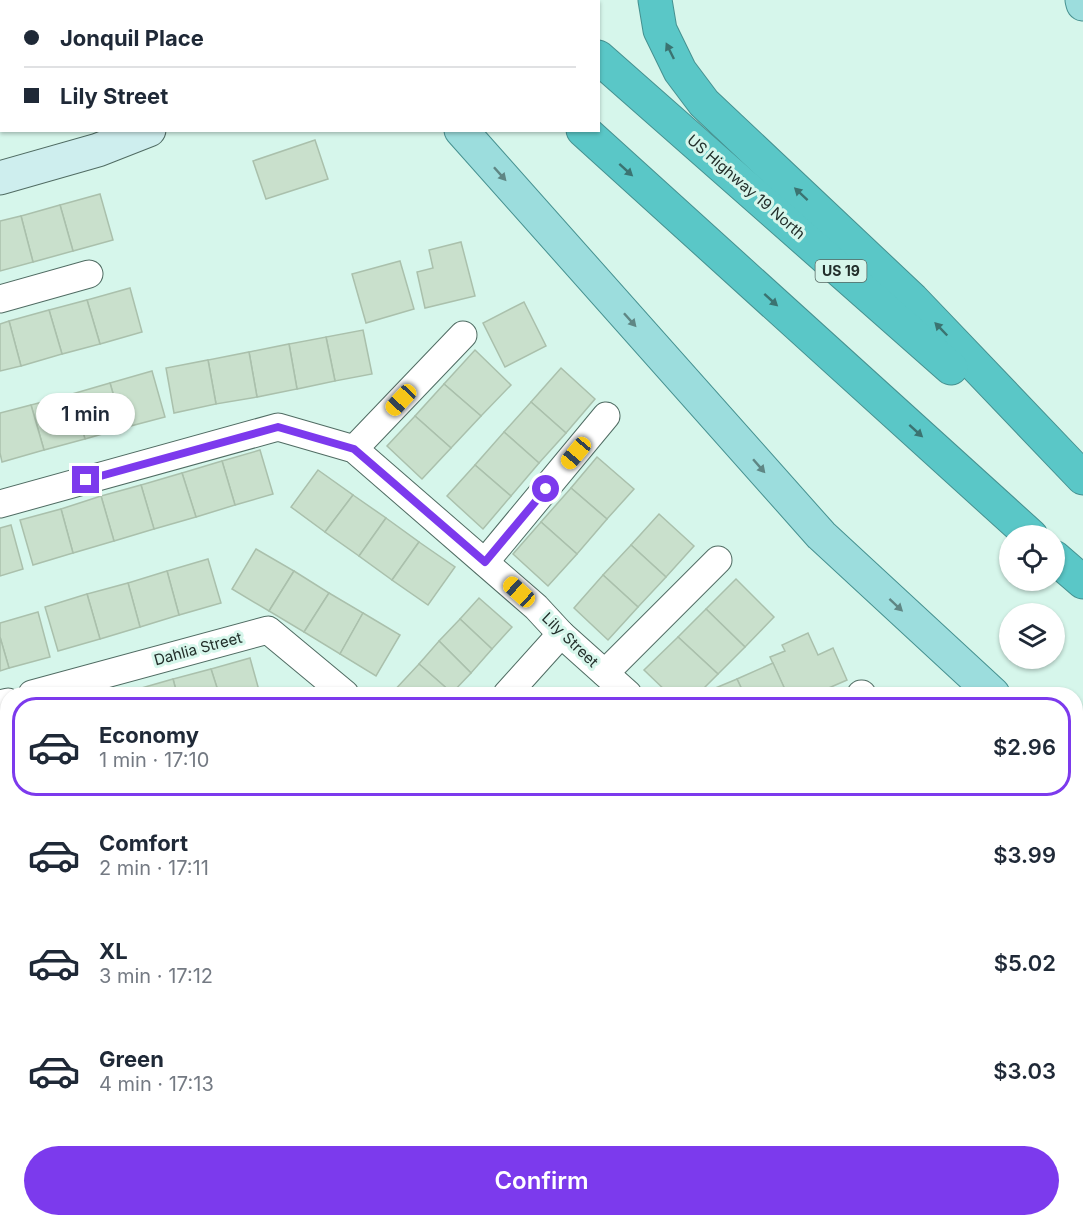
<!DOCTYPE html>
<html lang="en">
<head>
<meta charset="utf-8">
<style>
	:root { --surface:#fff; --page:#f6f6f7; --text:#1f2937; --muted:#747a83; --line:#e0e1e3; --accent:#7c3aed }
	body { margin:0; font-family:Inter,sans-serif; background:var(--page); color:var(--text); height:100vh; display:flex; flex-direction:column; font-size:22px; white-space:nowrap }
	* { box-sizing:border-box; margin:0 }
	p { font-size:20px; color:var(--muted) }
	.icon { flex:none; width:33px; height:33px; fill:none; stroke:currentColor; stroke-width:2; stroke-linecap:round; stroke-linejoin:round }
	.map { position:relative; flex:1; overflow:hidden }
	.panel { position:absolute; left:0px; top:687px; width:1083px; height:540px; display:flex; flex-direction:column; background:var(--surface); border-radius:24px 24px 0 0; box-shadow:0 2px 4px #0004 }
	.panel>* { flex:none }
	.top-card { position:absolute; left:0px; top:0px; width:600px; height:132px; box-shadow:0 2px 4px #0004; display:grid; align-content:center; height:132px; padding:0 24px; background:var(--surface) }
	.fabs { position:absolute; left:999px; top:525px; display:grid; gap:12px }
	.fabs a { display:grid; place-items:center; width:66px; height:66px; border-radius:50%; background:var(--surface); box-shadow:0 2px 4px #0004; font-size:30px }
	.end { position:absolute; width:27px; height:27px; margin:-14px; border:8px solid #7c3aed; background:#fff; box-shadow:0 0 0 3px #fff }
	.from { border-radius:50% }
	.bubble { position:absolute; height:42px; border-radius:21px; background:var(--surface); box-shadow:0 2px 4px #0004; font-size:20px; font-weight:600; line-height:42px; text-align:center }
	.car { position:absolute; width:18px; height:36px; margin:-18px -9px; border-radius:8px; box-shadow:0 0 4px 2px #0007; background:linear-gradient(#f5c518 24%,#345 0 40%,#f5c518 0 76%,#345 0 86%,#f5c518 0) }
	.top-card b { display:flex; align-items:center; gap:21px; height:57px; font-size:22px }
	.top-card b+b { border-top:2px solid var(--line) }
	.top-card i { width:15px; height:15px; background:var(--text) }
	ul { padding:10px 0 0; list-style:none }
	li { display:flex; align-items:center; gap:18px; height:99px; margin:0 12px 9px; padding:0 12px; border:3px solid transparent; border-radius:24px }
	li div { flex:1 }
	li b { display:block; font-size:22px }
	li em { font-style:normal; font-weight:600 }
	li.current { border-color:var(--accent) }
	li>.icon { width:54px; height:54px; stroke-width:1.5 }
	.action { display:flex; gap:12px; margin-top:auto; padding:12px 24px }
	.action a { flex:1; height:69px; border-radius:36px; background:var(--accent); color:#fff; font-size:24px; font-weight:600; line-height:69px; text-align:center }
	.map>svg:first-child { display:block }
	.building { fill:#c9e0cc; stroke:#aac0ac; stroke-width:1.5 }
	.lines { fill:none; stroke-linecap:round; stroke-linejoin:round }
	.street-casing { stroke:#506c63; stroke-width:29 }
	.secondary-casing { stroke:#506c63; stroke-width:35 }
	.primary-casing { stroke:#469190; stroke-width:35 }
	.highway-casing { stroke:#469190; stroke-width:35 }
	.street { stroke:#fff; stroke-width:27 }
	.secondary { stroke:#ceeeee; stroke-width:33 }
	.primary { stroke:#9cdddd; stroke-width:33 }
	.highway { stroke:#5ac7c7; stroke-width:33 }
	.oneway { fill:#3b7371 }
	.oneway2 { fill:#5f8684 }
	.route { stroke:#7c3aed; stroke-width:8 }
	.labels { text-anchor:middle; stroke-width:6; stroke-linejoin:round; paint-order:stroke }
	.shield { fill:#d6f6eb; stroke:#586a64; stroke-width:1.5 }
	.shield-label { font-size:14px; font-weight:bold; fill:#222e2a }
	.street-label { font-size:15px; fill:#222e2a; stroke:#d6f6eb }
</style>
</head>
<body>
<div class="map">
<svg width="1083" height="1227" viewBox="0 0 1083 1227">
	<rect width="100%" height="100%" fill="#d6f6eb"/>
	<g class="building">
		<path d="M315,140L328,179L266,199L253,161Z"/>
		<path d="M100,194L113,240L73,251L60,205Z"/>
		<path d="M60,205L73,251L33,262L21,216Z"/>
		<path d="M21,216L33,262L0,271V221Z"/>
		<path d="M461,242L475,296L425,308L417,272L433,268L429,250Z"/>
		<path d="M400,261L414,309L366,323L352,274Z"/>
		<path d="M130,288L142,332L100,344L87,300Z"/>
		<path d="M87,300L100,344L62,354L49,310Z"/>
		<path d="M524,302L546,346L505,367L483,323Z"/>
		<path d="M49,310L62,354L21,366L9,321Z"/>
		<path d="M9,321L21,366L0,371V324Z"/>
		<path d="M363,330L372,374L335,381L326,337Z"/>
		<path d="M326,337L335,381L297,389L289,344Z"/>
		<path d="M289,344L297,389L257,397L249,352Z"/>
		<path d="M475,350L511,385L481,416L444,384Z"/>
		<path d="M249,352L257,397L216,404L208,360Z"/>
		<path d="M208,360L216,404L174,413L166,368Z"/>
		<path d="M561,368L595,399L566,433L531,402Z"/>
		<path d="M152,371L165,417L123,428L110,383Z"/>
		<path d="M110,383L123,428L85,439L72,394Z"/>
		<path d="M444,384L481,416L451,448L415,416Z"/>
		<path d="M72,394L85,439L44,450L31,405Z"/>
		<path d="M531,402L566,433L539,463L504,432Z"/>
		<path d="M31,405L44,450L2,462L0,453V413Z"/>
		<path d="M415,416L451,448L422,479L387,446Z"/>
		<path d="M504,432L539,463L511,496L475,465Z"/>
		<path d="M260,450L273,494L235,505L222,461Z"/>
		<path d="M597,457L634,489L607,519L571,488Z"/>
		<path d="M222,461L235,505L196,517L182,473Z"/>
		<path d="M475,465L511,496L483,529L447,496Z"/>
		<path d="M318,470L353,495L325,532L291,507Z"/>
		<path d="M182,473L196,517L154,529L141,485Z"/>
		<path d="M141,485L154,529L114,541L101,496Z"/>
		<path d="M571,488L607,519L577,554L541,522Z"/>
		<path d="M353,495L386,518L359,556L325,532Z"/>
		<path d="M101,496L114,541L73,553L61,509Z"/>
		<path d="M61,509L73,553L33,565L20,520Z"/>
		<path d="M659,514L694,546L666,577L631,545Z"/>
		<path d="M386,518L419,542L392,580L359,556Z"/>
		<path d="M541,522L577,554L548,586L513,554Z"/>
		<path d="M11,525L23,569L0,576V528Z"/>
		<path d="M419,542L455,567L428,605L392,580Z"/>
		<path d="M631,545L666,577L638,607L603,575Z"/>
		<path d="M256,549L294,571L269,611L232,589Z"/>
		<path d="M208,559L221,603L179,615L167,571Z"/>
		<path d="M167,571L179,615L140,627L128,583Z"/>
		<path d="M294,571L329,593L304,632L269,611Z"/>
		<path d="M603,575L638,607L608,640L574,608Z"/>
		<path d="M736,579L774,617L745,647L706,609Z"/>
		<path d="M128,583L140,627L100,639L87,594Z"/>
		<path d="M329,593L363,613L340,654L304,632Z"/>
		<path d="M87,594L100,639L58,651L45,607Z"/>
		<path d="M479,598L512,627L492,649L460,619Z"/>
		<path d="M706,609L745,647L718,674L678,637Z"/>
		<path d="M38,612L50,657L9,668L0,637V623Z"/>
		<path d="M363,613L400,635L376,676L340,654Z"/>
		<path d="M460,619L492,649L471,673L439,641Z"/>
		<path d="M808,633L818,655L833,648L847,680L815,694H787L770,657L785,651L782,645Z"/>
		<path d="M0,637L9,668L0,671Z"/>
		<path d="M678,637L718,674L698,694H669L644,670Z"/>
		<path d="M439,641L471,673L452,693L419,664Z"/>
		<path d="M250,658L260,694H219L211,669Z"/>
		<path d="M773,663L787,694H744L737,679Z"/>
		<path d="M419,664L452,693L451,694H391Z"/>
		<path d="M211,669L219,694H177L173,679Z"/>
		<path d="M173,679L177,694H132L131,691Z"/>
		<path d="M737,679L744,694H701Z"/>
		<path d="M8,747V793L4,794L0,779V749Z"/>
		<path d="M1076,937L1083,941V970L1076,985Z"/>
		<path d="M0,969L8,974V1023L3,1029L0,1027Z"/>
		<path d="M1083,970V995L1076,990V985Z"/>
		<path d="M1076,1069L1083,1077L1076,1085Z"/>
		<path d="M1083,1078V1131L1077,1137L1076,1085Z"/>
		<path d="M8,1115V1161L0,1154V1123Z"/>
		<path d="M0,1154L8,1161V1180L0,1188Z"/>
		<path d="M34,1220H36L44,1227H27Z"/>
		<path d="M36,1220H93L96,1222L92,1227H44Z"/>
		<path d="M220,1220H248L240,1227H226Z"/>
		<path d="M327,1220H358L370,1227H323Z"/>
		<path d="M358,1220H376L371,1227Z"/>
		<path d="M426,1220H436L447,1227H422Z"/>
		<path d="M436,1220H476L471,1227H447Z"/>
		<path d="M559,1220H570L579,1227H552Z"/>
		<path d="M570,1220H616L609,1227H579Z"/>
		<path d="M647,1220H681L689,1227H642Z"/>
		<path d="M694,1220H719L712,1227H702Z"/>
		<path d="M825,1220H855L864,1227H819Z"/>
		<path d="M855,1220H891L885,1227H864Z"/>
		<path d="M944,1220H989L988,1227H943Z"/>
		<path d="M989,1220H1034L1033,1227H988Z"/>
		<path d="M1034,1220H1075L1074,1227H1033Z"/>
	</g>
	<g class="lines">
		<defs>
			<g id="street">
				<path d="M0,299L89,274"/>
				<path d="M354,449L463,335"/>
				<path d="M0,504L278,427L354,449L536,607L561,634L628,694"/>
				<path d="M485,562L606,416"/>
				<path d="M605,673L718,560"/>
				<path d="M32,694L268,630L345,694"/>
				<path d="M507,694L561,634"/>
				<path d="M861,694H862"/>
				<path d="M0,704L8,702"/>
				<path d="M1076,1032L1083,1037"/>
				<path d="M0,1059L8,1063"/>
				<path d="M0,1218L8,1211"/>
				<path d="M186,1220L194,1227"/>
				<path d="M286,1227L290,1220"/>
				<path d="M512,1227L516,1220"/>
				<path d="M759,1227L766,1220"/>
			</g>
			<g id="secondary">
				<path d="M300,0V2"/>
				<path d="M0,178L98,150L149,130"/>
			</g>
			<g id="primary">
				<path d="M333,0L335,2"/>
				<path d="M1082,0L1083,4"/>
				<path d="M461,130L821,535L993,694"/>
				<path d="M1076,768L1083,774"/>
			</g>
			<g id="highway">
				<path d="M438,0L440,2"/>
				<path d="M533,0L535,2"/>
				<path d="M655,0L660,30L680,71L704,103L912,299L1083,478"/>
				<path d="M598,57L951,368"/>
				<path d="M583,130L1031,536"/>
				<path d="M1054,557L1083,582"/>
			</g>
		</defs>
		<use href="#street" class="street-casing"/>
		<use href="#secondary" class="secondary-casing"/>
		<use href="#primary" class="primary-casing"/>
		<use href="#highway" class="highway-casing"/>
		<use href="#street" class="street"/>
		<use href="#secondary" class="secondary"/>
		<use href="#primary" class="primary"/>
		<use href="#highway" class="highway"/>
	</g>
	<defs><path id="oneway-solid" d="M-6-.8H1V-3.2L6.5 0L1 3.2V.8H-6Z" transform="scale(1.5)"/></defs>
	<g class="oneway">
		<use href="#oneway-solid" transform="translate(670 51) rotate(-116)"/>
		<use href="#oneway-solid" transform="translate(626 170) rotate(42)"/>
		<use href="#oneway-solid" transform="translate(801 194) rotate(-137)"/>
		<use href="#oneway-solid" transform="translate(771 300) rotate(42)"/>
		<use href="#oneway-solid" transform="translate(941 329) rotate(-134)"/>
		<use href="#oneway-solid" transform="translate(916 431) rotate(42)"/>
	</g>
	<g class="oneway2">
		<use href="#oneway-solid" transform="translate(500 174) rotate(48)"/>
		<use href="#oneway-solid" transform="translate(630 320) rotate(48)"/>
		<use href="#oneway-solid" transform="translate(759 466) rotate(49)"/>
		<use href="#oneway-solid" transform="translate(896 605) rotate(43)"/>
	</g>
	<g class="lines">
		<path class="route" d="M86,480L278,427L354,449L485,562L546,489"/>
	</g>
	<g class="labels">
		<rect class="shield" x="815.5" y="260" width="51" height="22" rx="4.5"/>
		<g class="shield-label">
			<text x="841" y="276">US 19</text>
		</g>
		<g class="street-label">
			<text transform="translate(746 187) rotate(41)" y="5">US Highway 19 North</text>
			<text transform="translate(570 640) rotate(44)" y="5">Lily Street</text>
			<text transform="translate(198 649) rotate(-15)" y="5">Dahlia Street</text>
		</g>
	</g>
</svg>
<div class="fabs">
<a><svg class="icon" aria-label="locate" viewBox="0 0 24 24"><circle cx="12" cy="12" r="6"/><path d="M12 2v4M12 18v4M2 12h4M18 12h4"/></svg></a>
<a><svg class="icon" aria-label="layers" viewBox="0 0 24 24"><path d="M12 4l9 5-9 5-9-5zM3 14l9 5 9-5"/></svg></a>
</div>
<i class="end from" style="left:546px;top:489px"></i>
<i class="end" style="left:86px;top:480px"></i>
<div class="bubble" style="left:36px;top:393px;width:99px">1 min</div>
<i class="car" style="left:401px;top:400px;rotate:223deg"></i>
<i class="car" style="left:576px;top:453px;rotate:220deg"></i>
<i class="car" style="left:519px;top:592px;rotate:312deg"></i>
<div class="top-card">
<b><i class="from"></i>Jonquil Place</b>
<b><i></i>Lily Street</b>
</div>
<section class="panel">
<ul>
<li class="current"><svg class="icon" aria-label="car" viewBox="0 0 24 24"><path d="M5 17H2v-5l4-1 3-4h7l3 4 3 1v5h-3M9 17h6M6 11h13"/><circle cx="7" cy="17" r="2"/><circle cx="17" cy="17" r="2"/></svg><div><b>Economy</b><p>1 min · 17:10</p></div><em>$2.96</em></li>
<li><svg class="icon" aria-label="car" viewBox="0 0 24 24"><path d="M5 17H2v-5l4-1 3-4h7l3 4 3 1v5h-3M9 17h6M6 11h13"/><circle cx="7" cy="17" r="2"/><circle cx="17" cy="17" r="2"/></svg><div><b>Comfort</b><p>2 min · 17:11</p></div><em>$3.99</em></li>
<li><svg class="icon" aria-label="car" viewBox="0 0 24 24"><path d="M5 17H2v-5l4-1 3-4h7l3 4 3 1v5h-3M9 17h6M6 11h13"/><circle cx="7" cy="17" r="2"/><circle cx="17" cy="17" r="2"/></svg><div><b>XL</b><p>3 min · 17:12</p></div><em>$5.02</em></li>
<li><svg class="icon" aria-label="car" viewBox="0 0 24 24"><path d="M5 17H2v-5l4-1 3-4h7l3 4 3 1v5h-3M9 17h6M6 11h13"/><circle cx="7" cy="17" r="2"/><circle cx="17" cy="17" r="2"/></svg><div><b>Green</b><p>4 min · 17:13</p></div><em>$3.03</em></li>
</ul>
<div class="action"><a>Confirm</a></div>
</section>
</div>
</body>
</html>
